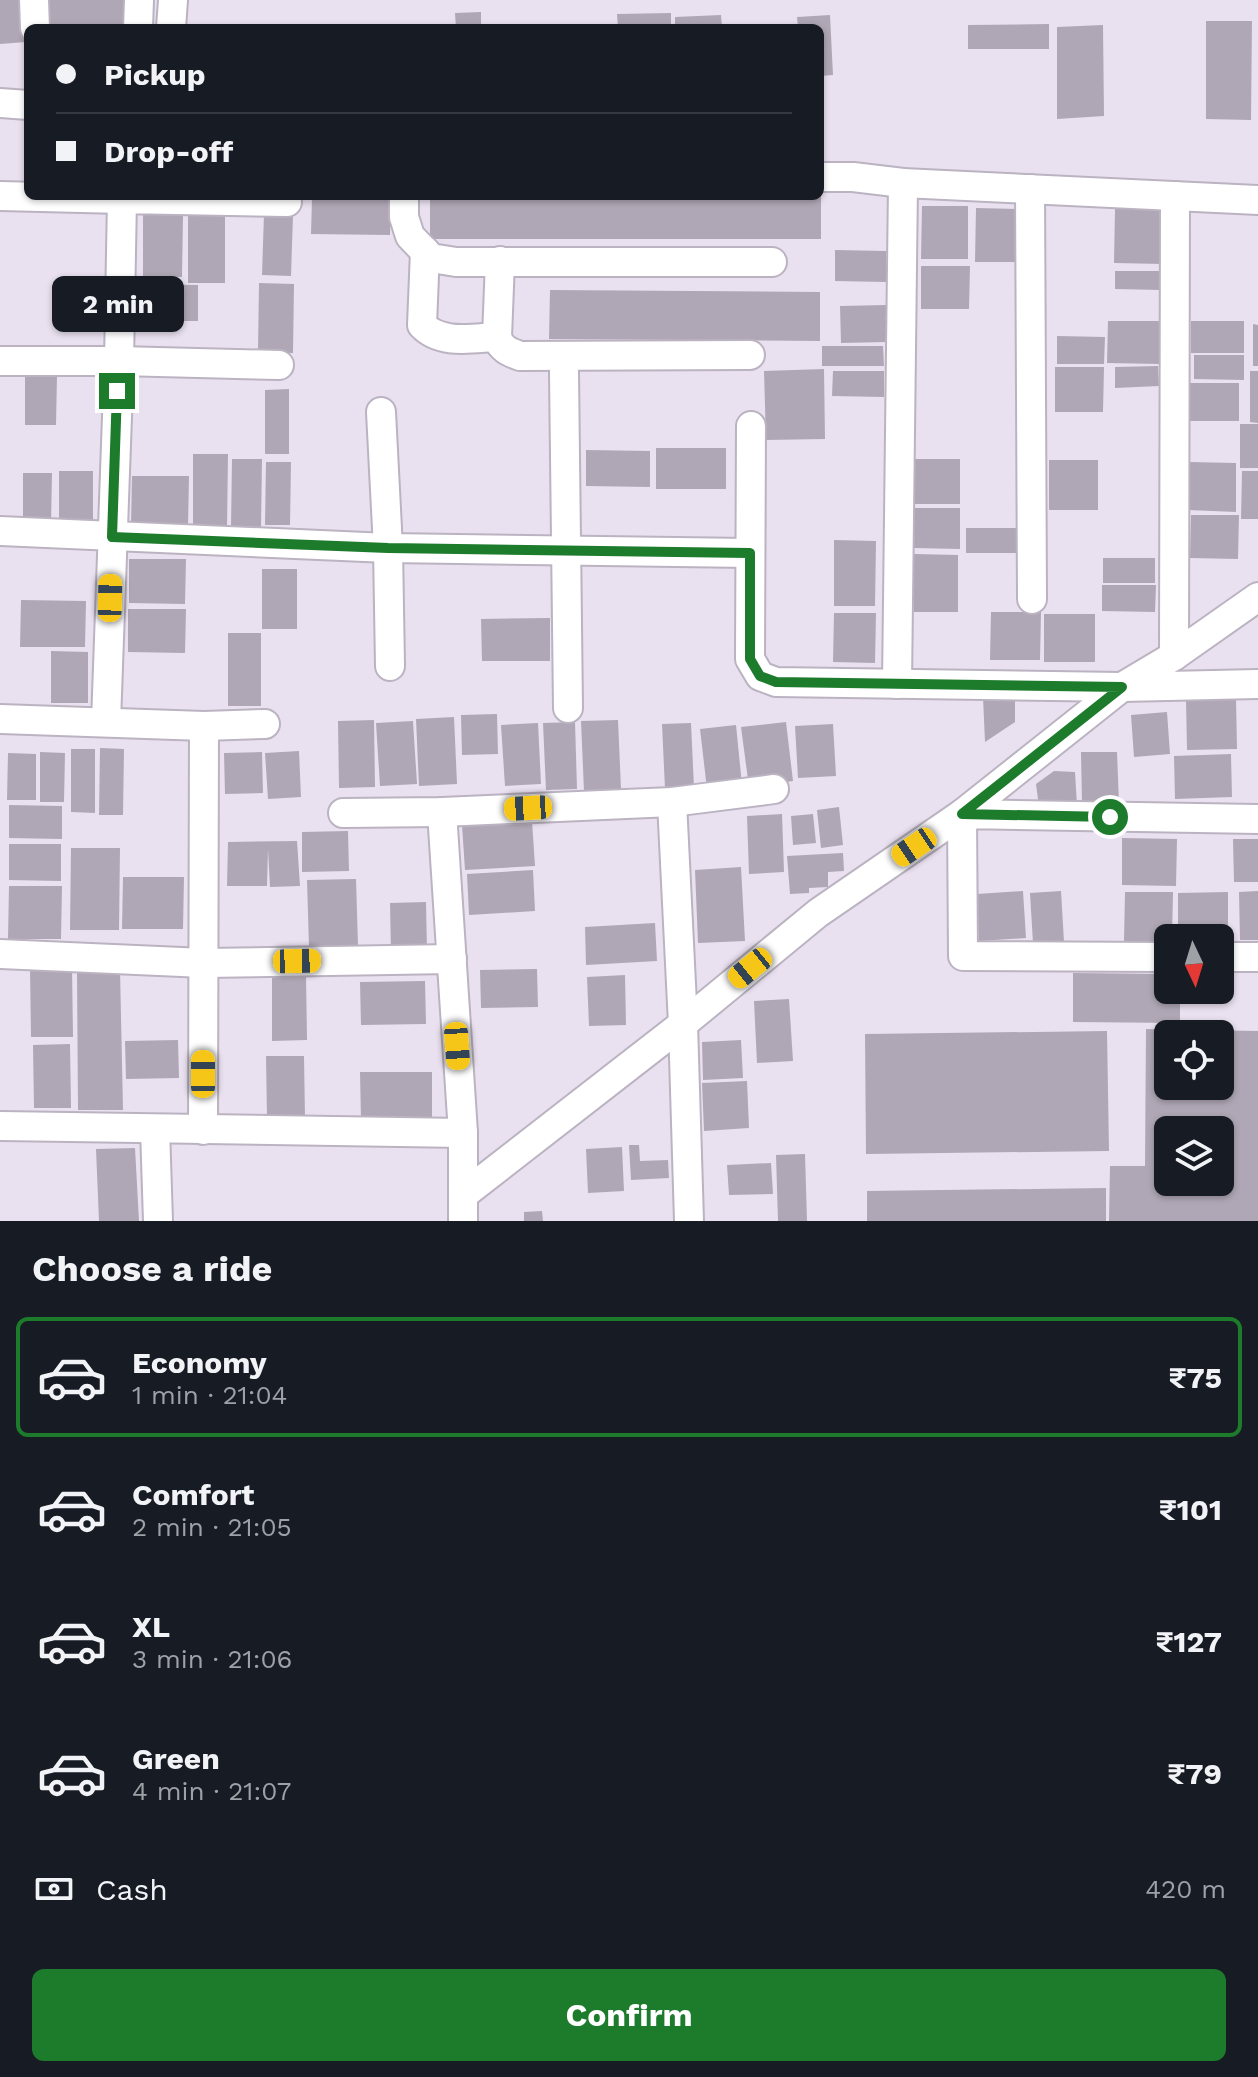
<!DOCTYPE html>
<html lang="en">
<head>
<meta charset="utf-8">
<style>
	:root { --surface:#171b24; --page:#242831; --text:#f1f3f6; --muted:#9ea1a6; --line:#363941; --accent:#1d7b2c }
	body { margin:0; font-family:"Work Sans",sans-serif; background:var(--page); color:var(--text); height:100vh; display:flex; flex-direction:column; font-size:30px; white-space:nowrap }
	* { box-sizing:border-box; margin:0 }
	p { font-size:26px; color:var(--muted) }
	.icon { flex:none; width:44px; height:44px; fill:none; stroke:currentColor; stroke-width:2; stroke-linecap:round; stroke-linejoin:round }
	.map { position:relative; height:1221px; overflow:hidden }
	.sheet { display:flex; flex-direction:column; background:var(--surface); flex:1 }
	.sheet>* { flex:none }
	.top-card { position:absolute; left:24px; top:24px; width:800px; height:176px; border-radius:12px; box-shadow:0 2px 6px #0004; display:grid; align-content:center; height:176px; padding:0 32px; background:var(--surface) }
	.needle { width:52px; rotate:176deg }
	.buttons { position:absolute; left:1154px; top:924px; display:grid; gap:16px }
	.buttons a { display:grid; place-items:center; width:80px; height:80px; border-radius:12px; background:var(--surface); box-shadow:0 2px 6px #0004; font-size:40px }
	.end { position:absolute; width:36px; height:36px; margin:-18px; border:10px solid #1d7b2c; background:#fff; box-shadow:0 0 0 4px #fff }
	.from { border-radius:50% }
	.bubble { position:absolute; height:56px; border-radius:12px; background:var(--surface); box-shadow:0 2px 6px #0004; font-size:26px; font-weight:700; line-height:56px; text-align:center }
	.car { position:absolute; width:24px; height:48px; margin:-24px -12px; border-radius:10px; box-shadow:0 0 6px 2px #0007; background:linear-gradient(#f5c518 24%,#345 0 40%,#f5c518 0 76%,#345 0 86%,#f5c518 0) }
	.top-card b { display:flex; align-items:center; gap:28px; height:76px; font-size:30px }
	.top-card b+b { border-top:2px solid var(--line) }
	.top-card i { width:20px; height:20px; background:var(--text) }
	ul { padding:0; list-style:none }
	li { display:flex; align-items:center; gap:24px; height:120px; margin:0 16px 12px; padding:0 16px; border:4px solid transparent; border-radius:12px }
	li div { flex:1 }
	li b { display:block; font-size:30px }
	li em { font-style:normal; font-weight:700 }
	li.active { border-color:var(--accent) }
	li>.icon { width:72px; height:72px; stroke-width:1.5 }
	h2 { padding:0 32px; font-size:36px; line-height:96px }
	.pay { display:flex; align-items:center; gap:20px; height:88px; padding:0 32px; font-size:30px }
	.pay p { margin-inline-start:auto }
	.button { display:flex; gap:16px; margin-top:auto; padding:16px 32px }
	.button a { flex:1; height:92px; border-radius:12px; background:var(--accent); color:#fff; font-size:32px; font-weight:700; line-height:92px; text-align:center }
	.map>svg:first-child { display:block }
	.building { fill:#afa7b5; fill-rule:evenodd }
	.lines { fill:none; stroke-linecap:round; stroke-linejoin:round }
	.minor-casing { stroke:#bbb3c1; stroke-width:32 }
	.minor { stroke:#fff; stroke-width:28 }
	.route { stroke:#1d7b2c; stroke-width:10 }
</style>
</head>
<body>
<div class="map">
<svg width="1258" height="1221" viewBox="0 0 1258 1221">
	<rect width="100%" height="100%" fill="#eae1f0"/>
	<g class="building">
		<path d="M0,0H25L26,42L0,44Z"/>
		<path d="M47,0H125L126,28H47Z"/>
		<path d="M481,12V28H456L455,13Z"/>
		<path d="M671,13V28H618L617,14Z"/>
		<path d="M721,15L722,28H675V17Z"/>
		<path d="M830,15L833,75L820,76V28H798L797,17Z"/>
		<path d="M1206,21H1252L1251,120L1206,119Z"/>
		<path d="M1049,24V49H968V25Z"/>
		<path d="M1103,25L1104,116L1057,119V27Z"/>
		<rect x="430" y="196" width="391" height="43"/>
		<path d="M312,198L391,199L390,235L311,234Z"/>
		<path d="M922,206H968V259H921Z"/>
		<path d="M976,208L1019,209V262H975Z"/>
		<path d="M1115,209H1164L1163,264L1114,263Z"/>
		<path d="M264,214L293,215L291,276L262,275Z"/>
		<path d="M143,215H183L182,277L143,276Z"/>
		<rect x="188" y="215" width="37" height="68"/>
		<path d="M835,250L886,251V282L835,281Z"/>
		<path d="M921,266H970L969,309H921Z"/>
		<path d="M1115,271H1161V290L1115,289Z"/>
		<path d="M259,283L294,284L293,353L258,352Z"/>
		<path d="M133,284L198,285V321H133Z"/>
		<path d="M550,290L820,292V341L549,339Z"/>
		<path d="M886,305L887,342L841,343L840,306Z"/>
		<path d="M1108,321H1159V364L1107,363Z"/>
		<rect x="1191" y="321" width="53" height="32"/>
		<path d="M1253,324L1258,325V366H1253Z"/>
		<path d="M1057,336L1105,337L1104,364H1057Z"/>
		<path d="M822,346H883L884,366H822Z"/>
		<path d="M1194,355H1244V380L1194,379Z"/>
		<path d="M1158,366L1159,386L1115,388V367Z"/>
		<path d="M1055,367H1104L1103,412H1055Z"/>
		<path d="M824,369L825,439L766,440L764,371Z"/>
		<path d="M833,371H884V397L832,396Z"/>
		<path d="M1250,371H1258V423L1250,422Z"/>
		<path d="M25,375H57L56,425H25Z"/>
		<rect x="1190" y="383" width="49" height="38"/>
		<path d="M289,389V454H265V390Z"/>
		<rect x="1240" y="424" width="18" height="44"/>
		<rect x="656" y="448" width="70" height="41"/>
		<path d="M586,450L650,451V487L586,486Z"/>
		<path d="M193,454H228L227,528L193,527Z"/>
		<path d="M232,459H262L261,527H231Z"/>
		<path d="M914,459H960V504H913Z"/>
		<rect x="1049" y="460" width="49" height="50"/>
		<path d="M266,462H291L290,525H265Z"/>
		<path d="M1189,462L1236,463V512L1188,510Z"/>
		<rect x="59" y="471" width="34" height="53"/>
		<path d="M1242,471H1258V519H1241Z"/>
		<path d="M23,473H52L51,524H23Z"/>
		<path d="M132,476H189L188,526H131Z"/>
		<path d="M914,508H960V549L914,548Z"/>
		<path d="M1191,515H1239L1238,559L1190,558Z"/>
		<rect x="966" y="528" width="52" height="25"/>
		<path d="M834,540L876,541L875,606H834Z"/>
		<path d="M914,554L958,555V612H914Z"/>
		<rect x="1103" y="558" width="52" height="25"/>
		<path d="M129,559H186L185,604L129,603Z"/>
		<rect x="262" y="569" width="35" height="60"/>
		<path d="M1102,585H1156L1155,612L1102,611Z"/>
		<path d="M21,600L86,601L85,647H20Z"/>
		<path d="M128,609H186L185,653L128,652Z"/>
		<path d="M991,612H1041L1040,660H990Z"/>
		<path d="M834,613H876L875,663L833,662Z"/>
		<rect x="1044" y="614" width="51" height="48"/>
		<path d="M550,618V661H482L481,619Z"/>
		<rect x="228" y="633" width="33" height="73"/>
		<path d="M51,651L88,652V703H51Z"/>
		<path d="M1015,696V722L985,742L983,697Z"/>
		<path d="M1236,698L1237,749L1187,750L1186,699Z"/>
		<path d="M1167,712L1170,754L1134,757L1131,715Z"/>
		<path d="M497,714L498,754L462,755L461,715Z"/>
		<path d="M454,717L457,784L419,786L416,719Z"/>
		<path d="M374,720L375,787L339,788L338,721Z"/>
		<path d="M618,720L621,789L584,791L581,721Z"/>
		<path d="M413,721L417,784L380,786L376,723Z"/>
		<path d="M575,722L577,789L546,790L543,723Z"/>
		<path d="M786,722L793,781L749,787L741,727Z"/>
		<path d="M538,723L541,784L505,786L501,725Z"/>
		<path d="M691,723L694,788L665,789L662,724Z"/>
		<path d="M833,724L836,776L798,778L795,726Z"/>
		<path d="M736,725L742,785L707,789L700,729Z"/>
		<path d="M100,748L124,749L123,815H99Z"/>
		<path d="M71,749H95V813L71,812Z"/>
		<path d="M299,751L301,797L268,799L265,753Z"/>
		<path d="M40,752L65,753L64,802H40Z"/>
		<path d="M262,752L263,793L225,794L224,753Z"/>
		<path d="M1081,752H1117L1119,804H1082Z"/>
		<path d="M8,753L36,754V800H7Z"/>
		<path d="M1231,754L1232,797L1175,799L1174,756Z"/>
		<path d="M1054,771L1075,772L1077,806L1039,807L1036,784Z"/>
		<path d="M9,805L62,806V839L9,838Z"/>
		<path d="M839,807L843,845L821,848L817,810Z"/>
		<path d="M782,814L784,872L749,874L747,816Z"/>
		<path d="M813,814L816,843L793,845L791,816Z"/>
		<path d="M532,821L535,866L465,870L462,825Z"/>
		<path d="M348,831L349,871L302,872V832Z"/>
		<path d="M1122,838L1177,839L1176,886L1122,885Z"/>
		<path d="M1233,839H1258V882H1234Z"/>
		<path d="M297,841L300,886L270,887L268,849L267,886H227L228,842Z"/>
		<path d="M9,844H61V881L9,880Z"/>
		<path d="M71,848H120L119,930H70Z"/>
		<path d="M843,853L844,871L828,872V887L809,888V893L790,894L787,856Z"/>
		<path d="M741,867L745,941L698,943L695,870Z"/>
		<path d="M533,870L535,911L469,915L467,874Z"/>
		<path d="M123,877H184L183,929H122Z"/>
		<path d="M356,879L358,946L309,947L307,880Z"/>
		<path d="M9,886H62L61,939H8Z"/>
		<path d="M1023,891L1026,938L979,941L977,894Z"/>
		<path d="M1061,891L1064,942L1033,943L1030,893Z"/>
		<path d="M1258,891V940H1240L1239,892Z"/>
		<path d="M1125,892H1173L1172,938H1168V942L1124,941Z"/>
		<path d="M1228,892V934H1178V893Z"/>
		<path d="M426,902L427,952L391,953L390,903Z"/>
		<path d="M655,923L657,961L586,965L585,927Z"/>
		<path d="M72,966L73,1037H31L30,967Z"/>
		<path d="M120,969L123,1110H78L77,970Z"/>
		<path d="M537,969L538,1007L481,1008L480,970Z"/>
		<path d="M1073,973L1168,974V990H1180V1023L1073,1022Z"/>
		<path d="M625,975L626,1025L589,1026L587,977Z"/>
		<path d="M272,976H306L307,1040L272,1041Z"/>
		<path d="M425,981L426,1024L361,1025L360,982Z"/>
		<path d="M789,999L793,1061L757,1063L754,1001Z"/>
		<path d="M1146,1029L1258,1031V1221H1109L1110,1166H1145ZM1168,1034H1220V1086H1168ZM1168,1130H1220V1182H1168Z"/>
		<path d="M1107,1031L1109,1151L866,1154L865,1034Z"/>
		<path d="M178,1040L179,1078L126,1079L125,1041Z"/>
		<path d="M741,1040L743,1078L703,1080L702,1042Z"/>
		<path d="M70,1044L71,1108H34L33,1045Z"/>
		<path d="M266,1056H304L305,1118L267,1119Z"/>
		<path d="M360,1072H432V1118L361,1120Z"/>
		<path d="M747,1081L749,1128L704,1131L702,1083Z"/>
		<path d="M629,1145H639L640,1161L668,1160L669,1178L631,1180Z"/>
		<path d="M622,1147L624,1191L588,1193L586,1149Z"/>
		<path d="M135,1148L139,1221H99L96,1149Z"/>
		<path d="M805,1154L807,1221H778L776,1155Z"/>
		<path d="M771,1163L773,1194L729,1195L727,1165Z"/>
		<path d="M1106,1188V1221H867V1191Z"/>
		<path d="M542,1211L543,1221H524V1212Z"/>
	</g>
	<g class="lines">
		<defs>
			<g id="minor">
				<path d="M34,0L35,28"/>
				<path d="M138,28L139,0"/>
				<path d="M171,28L173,0"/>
				<path d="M0,103L28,105"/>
				<path d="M820,177H853L903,183L1258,200"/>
				<path d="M1030,189L1032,599"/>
				<path d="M0,196L122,199"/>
				<path d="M404,196V217L410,236L431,258L456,262H772"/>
				<path d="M425,251L422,325C441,345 472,338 497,337"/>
				<path d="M500,261L497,337C501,349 509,352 520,356L750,355"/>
				<path d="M0,361H119L279,365"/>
				<path d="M564,372L568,708"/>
				<path d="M381,412L388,548L390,666"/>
				<path d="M751,426L750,659L760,676L776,682L1122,687L1258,684"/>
				<path d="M0,531L388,548L750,553"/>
				<path d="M1174,656L1175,196"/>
				<path d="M897,684L903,183"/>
				<path d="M0,719L204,726L265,724"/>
				<path d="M106,722L119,361L122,199L287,202"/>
				<path d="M672,802L683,1024L689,1221"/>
				<path d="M442,812L463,1133V1221"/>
				<path d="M343,813L442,812L672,802L774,789"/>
				<path d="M0,954L204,963L452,959"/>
				<path d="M1168,957L963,956L962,814L1258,819"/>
				<path d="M1220,957H1258"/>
				<path d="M0,1126L463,1133"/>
				<path d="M155,1129L158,1221"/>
				<path d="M203,1130L204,726"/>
				<path d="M463,1195L683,1024L818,913L962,814L1122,687L1174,656L1258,597"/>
			</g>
		</defs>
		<use href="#minor" class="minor-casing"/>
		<use href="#minor" class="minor"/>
	</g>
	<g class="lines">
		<path class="route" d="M117,391L112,537L388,548L750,553V659L760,676L776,682L1122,687L962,814L1110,817"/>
	</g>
</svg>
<div class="buttons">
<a><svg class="needle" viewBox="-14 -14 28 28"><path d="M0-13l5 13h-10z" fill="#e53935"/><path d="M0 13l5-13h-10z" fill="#9ea1a6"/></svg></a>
<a><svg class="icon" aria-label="locate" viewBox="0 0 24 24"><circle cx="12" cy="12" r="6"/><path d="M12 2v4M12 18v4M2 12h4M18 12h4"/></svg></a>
<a><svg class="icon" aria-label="layers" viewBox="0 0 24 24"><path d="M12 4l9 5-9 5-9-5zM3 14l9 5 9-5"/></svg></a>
</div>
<i class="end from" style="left:1110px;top:817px"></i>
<i class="end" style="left:117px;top:391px"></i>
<div class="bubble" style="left:52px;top:276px;width:132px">2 min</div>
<i class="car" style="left:110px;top:598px;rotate:1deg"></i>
<i class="car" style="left:528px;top:808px;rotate:267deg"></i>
<i class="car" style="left:914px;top:847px;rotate:236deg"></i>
<i class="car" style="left:297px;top:961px;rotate:89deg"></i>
<i class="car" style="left:750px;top:968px;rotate:231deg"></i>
<i class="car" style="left:457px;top:1046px;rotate:176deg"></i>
<i class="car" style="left:203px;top:1074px;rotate:0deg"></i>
<div class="top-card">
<b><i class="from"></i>Pickup</b>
<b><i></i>Drop-off</b>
</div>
</div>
<section class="sheet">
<h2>Choose a ride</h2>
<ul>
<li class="active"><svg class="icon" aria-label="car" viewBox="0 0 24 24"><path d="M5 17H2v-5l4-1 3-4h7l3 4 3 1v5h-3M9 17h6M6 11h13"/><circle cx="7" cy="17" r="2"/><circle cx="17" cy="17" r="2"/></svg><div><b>Economy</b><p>1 min · 21:04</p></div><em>₹75</em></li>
<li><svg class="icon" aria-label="car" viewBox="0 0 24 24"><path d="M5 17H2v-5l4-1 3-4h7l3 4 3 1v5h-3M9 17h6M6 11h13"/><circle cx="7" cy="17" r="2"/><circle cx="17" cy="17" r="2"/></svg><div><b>Comfort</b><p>2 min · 21:05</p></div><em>₹101</em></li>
<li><svg class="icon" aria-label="car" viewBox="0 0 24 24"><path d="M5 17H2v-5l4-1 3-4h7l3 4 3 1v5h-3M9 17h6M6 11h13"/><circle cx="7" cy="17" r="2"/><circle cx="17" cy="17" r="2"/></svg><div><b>XL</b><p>3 min · 21:06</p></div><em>₹127</em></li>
<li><svg class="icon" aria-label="car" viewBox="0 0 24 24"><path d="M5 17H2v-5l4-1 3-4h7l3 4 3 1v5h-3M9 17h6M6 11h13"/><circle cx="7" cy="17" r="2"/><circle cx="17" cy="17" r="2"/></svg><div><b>Green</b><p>4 min · 21:07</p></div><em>₹79</em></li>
</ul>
<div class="pay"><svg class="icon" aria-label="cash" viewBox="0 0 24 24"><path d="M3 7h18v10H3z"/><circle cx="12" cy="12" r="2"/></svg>Cash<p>420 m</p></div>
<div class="button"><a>Confirm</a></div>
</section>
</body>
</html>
